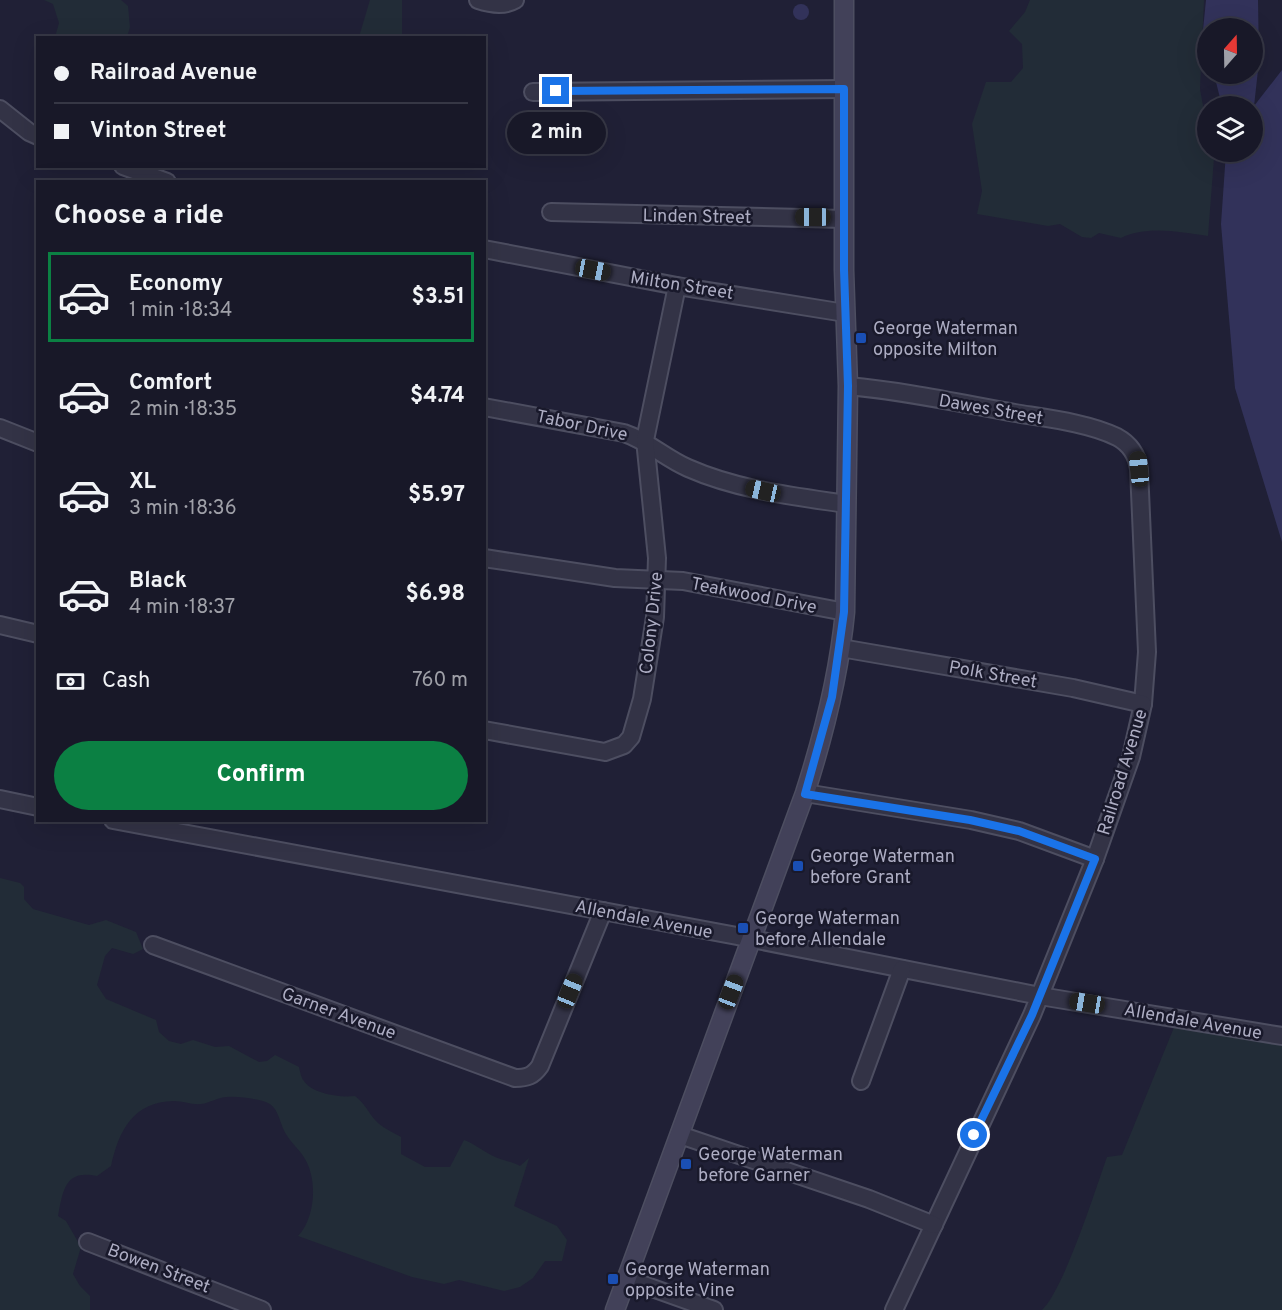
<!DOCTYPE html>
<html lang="en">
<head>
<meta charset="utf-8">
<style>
	:root { --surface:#181828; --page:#212130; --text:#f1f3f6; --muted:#9fa0a8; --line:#363745; --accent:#0b8043 }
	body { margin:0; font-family:Overpass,sans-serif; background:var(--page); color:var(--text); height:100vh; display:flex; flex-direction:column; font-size:22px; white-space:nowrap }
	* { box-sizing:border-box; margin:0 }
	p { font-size:20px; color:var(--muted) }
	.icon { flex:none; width:33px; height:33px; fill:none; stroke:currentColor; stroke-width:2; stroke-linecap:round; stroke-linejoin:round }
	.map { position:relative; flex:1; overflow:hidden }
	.details { position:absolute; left:36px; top:180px; width:450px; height:642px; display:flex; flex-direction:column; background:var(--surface); border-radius:0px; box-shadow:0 6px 24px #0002,0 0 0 2px var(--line) }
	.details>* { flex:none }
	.guide { position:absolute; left:36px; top:36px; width:450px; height:132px; border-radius:0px; box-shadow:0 6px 24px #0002,0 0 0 2px var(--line); display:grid; align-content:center; height:132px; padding:0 18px; background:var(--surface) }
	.needle { width:39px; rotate:20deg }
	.buttons { position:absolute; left:1197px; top:18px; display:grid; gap:12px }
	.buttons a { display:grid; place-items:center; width:66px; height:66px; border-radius:50%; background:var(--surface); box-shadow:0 6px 24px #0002,0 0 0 2px var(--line); font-size:30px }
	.end { position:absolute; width:27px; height:27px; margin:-14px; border:8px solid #1a73e8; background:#fff; box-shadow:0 0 0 3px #fff }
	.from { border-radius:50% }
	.bubble { position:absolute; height:42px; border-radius:21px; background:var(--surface); box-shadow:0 6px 24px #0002,0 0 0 2px var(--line); font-size:20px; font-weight:700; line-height:42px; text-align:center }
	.car { position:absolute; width:18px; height:36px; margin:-18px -9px; border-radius:8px; box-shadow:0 0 4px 2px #0007; background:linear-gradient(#222 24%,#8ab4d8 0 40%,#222 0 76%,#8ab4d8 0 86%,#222 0) }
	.guide b { display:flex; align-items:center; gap:21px; height:57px; font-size:22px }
	.guide b+b { border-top:2px solid var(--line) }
	.guide i { width:15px; height:15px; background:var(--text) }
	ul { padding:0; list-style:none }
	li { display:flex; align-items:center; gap:18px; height:90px; margin:0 12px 9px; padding:0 6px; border:3px solid transparent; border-radius:0px }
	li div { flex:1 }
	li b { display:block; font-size:22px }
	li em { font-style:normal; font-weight:700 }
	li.current { border-color:var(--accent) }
	li>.icon { width:54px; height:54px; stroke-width:1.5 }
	h2 { padding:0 18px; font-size:27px; line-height:72px }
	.pay { display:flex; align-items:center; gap:15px; height:66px; padding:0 18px; font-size:22px }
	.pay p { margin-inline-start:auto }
	.action { display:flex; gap:12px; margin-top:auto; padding:12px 18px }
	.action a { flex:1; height:69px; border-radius:36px; background:var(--accent); color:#fff; font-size:24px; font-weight:700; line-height:69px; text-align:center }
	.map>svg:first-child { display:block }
	.green { fill:#222c37 }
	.water { fill:#32325a }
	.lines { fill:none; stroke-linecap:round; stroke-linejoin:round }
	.minor-casing { stroke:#4d4e61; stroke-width:20 }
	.secondary-casing { stroke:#4d4e61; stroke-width:21 }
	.minor { stroke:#333346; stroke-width:16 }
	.secondary { stroke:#424159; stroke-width:18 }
	.route { stroke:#1a73e8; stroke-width:8 }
	.transit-dot { fill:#1a4fb4; stroke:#19192b; stroke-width:2 }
	.labels { text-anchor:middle; stroke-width:5; stroke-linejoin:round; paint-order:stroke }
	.street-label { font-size:18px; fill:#adadc3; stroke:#19192b }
	.poi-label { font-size:18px; fill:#adadc3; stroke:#19192b; text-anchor:start }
</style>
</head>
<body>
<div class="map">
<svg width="1282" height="1310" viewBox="0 0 1282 1310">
	<rect width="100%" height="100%" fill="#202036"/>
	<g class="green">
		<path d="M44,0H121L128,6L130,27L127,37H55L59,23L53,4Z"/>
		<path d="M370,0H402V37H359Z"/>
		<path d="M1030,0H1204L1200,89L1207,128L1208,152H1213L1214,158L1208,236C1181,232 1146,225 1121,238L1099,233L1091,238L1082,237L1060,224L1048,226L977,214L982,191L972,124L986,82H1011L1023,68L1022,44L1009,31L1025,12Z"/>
		<path d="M0,878L20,883L24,887V899L33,909L89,925L106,920L136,932L143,949L133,954L112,948L105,956L97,985L106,999L156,1020L159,1032L169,1041L181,1044L193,1040L215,1047L229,1046L259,1062L267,1061L275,1055L299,1067C300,1071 301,1078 304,1081C312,1094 342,1098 355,1096C366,1104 369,1115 378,1123C385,1129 394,1133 401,1137V1154L425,1167H450L464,1140C475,1144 481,1150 491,1155C500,1160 511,1161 520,1166L529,1158L514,1206L557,1226L567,1240L562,1261H545L533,1278L520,1287L504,1291L459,1280L444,1284L412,1277L298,1236C315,1218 318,1181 305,1159C300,1150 291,1143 286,1134C280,1125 279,1108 268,1103C259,1099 238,1096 227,1097C218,1097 210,1103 201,1104C192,1105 183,1101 174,1101C133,1102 119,1130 111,1166L97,1176C65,1169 63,1190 58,1216L66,1221L81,1247L73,1274L80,1286L90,1296V1310H0Z"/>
		<path d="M1175,1025L1282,1045V1310H1042C1064,1289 1095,1191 1107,1157L1122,1155Z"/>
	</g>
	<g class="water">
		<path d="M1206,0H1258L1259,61L1254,106L1282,70V542L1235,388L1221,224L1226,152H1252V106H1222L1214,74H1252V28H1208L1207,49L1203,30Z"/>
		<circle cx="801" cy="12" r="8"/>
	</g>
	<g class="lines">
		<defs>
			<g id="minor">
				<path d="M478,0C490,4 505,6 515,0"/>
				<path d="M533,92L844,89"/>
				<path d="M0,109L29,132L38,136"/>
				<path d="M123,166L167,182"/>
				<path d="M551,212L844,219"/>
				<path d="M484,249L677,286L845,313"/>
				<path d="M848,386C904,391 959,403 1015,413C1045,418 1089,423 1117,437C1130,444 1137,455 1139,469L1147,652L1143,704L1131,757L1095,859L1032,1015L894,1310"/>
				<path d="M484,407L624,433C648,441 665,458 688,468C738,490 792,496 846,504"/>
				<path d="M0,428L38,443"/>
				<path d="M484,558L615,578L683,581L845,612"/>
				<path d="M0,625L38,634"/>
				<path d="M841,648L1073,688L1143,704"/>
				<path d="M484,730L605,752L624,745L631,737L642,699L655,617L657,558L645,440L677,286"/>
				<path d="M805,793L971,820L1019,831L1095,859"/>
				<path d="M0,799L38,807"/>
				<path d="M113,820L737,936L1040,996L1282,1036"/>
				<path d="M153,945L515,1078C527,1078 533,1076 540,1066L603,911"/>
				<path d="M861,1081L902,969"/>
				<path d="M680,1135L869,1199L934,1225"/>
				<path d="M88,1242L262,1310"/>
				<path d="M627,1279L714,1310"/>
			</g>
			<path id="secondary" d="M615,1310L805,793C824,734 839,675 845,612L848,386L844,270V0"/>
		</defs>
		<use href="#minor" class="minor-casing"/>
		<use href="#secondary" class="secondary-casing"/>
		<use href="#minor" class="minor"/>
		<use href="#secondary" class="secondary"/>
	</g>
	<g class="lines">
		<path class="route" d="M556,91L844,89V270L848,386L844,612L832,697L805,794L970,820L1019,831L1095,859L1032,1015L974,1135"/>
	</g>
	<g class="transit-dot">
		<rect x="855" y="332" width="12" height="12" rx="3"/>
		<rect x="792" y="860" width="12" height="12" rx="3"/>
		<rect x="737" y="922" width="12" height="12" rx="3"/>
		<rect x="680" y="1158" width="12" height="12" rx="3"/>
		<rect x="607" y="1273" width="12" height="12" rx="3"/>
	</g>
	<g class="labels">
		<g class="street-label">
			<text transform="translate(697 216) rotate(1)" y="6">Linden Street</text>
			<text transform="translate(682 285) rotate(9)" y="6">Milton Street</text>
			<text transform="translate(991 409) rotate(10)" y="6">Dawes Street</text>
			<text transform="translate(582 425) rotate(12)" y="6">Tabor Drive</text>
			<text transform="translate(754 595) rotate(11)" y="6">Teakwood Drive</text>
			<text transform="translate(651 623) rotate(-84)" y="6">Colony Drive</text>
			<text transform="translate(993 674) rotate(10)" y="6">Polk Street</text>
			<text transform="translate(1122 772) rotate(-73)" y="6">Railroad Avenue</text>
			<text transform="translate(644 919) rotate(11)" y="6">Allendale Avenue</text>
			<text transform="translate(339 1013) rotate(20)" y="6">Garner Avenue</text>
			<text transform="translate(1193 1021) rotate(10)" y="6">Allendale Avenue</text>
			<text transform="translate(159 1268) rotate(21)" y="6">Bowen Street</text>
		</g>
		<g class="poi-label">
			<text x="873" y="334">George Waterman<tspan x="873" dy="21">opposite Milton</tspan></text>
			<text x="810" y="862">George Waterman<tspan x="810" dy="21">before Grant</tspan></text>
			<text x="755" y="924">George Waterman<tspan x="755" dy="21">before Allendale</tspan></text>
			<text x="698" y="1160">George Waterman<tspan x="698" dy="21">before Garner</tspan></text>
			<text x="625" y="1275">George Waterman<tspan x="625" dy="21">opposite Vine</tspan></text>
		</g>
	</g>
</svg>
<div class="buttons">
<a><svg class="needle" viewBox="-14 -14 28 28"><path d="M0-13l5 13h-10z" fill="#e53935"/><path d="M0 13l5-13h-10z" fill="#9fa0a8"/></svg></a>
<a><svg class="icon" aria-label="layers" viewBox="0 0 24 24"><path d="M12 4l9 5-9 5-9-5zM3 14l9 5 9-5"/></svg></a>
</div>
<i class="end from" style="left:974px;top:1135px"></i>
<i class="end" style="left:556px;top:91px"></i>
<div class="bubble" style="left:507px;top:112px;width:99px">2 min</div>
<i class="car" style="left:813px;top:217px;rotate:270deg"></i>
<i class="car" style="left:593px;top:270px;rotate:101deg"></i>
<i class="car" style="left:1139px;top:469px;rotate:354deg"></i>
<i class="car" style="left:763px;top:491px;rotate:283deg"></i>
<i class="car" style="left:570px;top:991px;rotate:22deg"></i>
<i class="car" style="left:731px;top:992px;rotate:21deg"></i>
<i class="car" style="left:1087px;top:1003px;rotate:279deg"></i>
<div class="guide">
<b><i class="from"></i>Railroad Avenue</b>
<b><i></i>Vinton Street</b>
</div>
<section class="details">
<h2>Choose a ride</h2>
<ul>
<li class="current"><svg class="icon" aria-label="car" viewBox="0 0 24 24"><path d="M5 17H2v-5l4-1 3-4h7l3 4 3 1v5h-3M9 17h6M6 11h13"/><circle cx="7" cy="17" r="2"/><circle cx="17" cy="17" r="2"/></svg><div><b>Economy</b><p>1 min · 18:34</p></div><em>$3.51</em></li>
<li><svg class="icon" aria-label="car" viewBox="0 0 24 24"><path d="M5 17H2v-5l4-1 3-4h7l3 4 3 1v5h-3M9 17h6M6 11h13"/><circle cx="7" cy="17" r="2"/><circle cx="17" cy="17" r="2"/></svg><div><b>Comfort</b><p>2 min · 18:35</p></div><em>$4.74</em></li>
<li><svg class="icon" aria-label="car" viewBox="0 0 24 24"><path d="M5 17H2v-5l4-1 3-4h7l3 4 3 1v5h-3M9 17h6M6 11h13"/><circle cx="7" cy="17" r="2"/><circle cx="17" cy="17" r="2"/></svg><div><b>XL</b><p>3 min · 18:36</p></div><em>$5.97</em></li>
<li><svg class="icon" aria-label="car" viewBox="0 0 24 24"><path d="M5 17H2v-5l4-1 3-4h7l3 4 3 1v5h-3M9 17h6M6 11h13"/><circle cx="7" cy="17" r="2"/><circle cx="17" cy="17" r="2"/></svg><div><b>Black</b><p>4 min · 18:37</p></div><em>$6.98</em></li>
</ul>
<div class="pay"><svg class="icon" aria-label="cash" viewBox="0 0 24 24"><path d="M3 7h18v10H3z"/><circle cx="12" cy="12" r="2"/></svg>Cash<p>760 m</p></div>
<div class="action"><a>Confirm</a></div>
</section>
</div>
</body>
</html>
